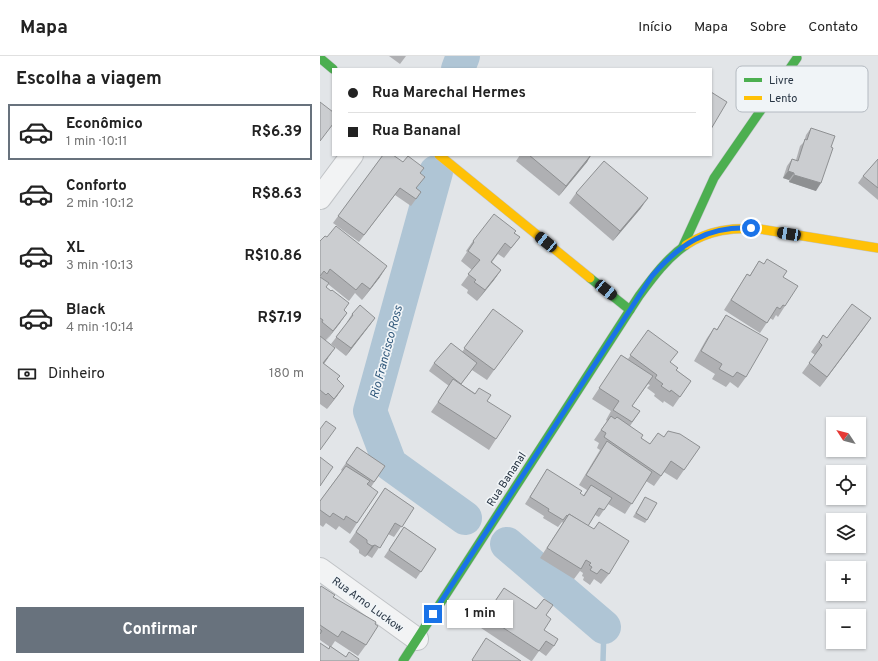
<!DOCTYPE html>
<html lang="pt">
<head>
<meta charset="utf-8">
<style>
	:root { --surface:#fff; --page:#f2f2f2; --text:#222; --muted:#767676; --line:#e0e0e0; --accent:#68727d }
	body { margin:0; font-family:Overpass,sans-serif; background:var(--page); color:var(--text); height:100vh; display:flex; flex-direction:column; font-size:15px; white-space:nowrap }
	* { box-sizing:border-box; margin:0 }
	p { font-size:13px; color:var(--muted) }
	.icon { flex:none; width:22px; height:22px; fill:none; stroke:currentColor; stroke-width:2; stroke-linecap:round; stroke-linejoin:round }
	.map { position:relative; flex:1; overflow:hidden }
	.details { display:flex; flex-direction:column; background:var(--surface); width:320px }
	.details>* { flex:none }
	.banner { position:absolute; left:12px; top:12px; width:380px; height:88px; border-radius:0px; box-shadow:0 1px 3px #0004; display:grid; align-content:center; height:88px; padding:0 16px; background:var(--surface) }
	.needle { width:26px; rotate:306deg }
	.tools { position:absolute; left:506px; top:361px; display:grid; gap:8px }
	.tools a { display:grid; place-items:center; width:40px; height:40px; border-radius:0px; background:var(--surface); box-shadow:0 1px 3px #0004; font-size:20px }
	.end { position:absolute; width:18px; height:18px; margin:-9px; border:5px solid #1a73e8; background:#fff; box-shadow:0 0 0 2px #fff }
	.from { border-radius:50% }
	.bubble { position:absolute; height:28px; border-radius:0px; background:var(--surface); box-shadow:0 1px 3px #0004; font-size:13px; font-weight:700; line-height:28px; text-align:center }
	.car { position:absolute; width:12px; height:24px; margin:-12px -6px; border-radius:5px; box-shadow:0 0 3px 1px #0007; background:linear-gradient(#222 24%,#8ab4d8 0 40%,#222 0 76%,#8ab4d8 0 86%,#222 0) }
	.banner b { display:flex; align-items:center; gap:14px; height:38px; font-size:15px }
	.banner b+b { border-top:1px solid var(--line) }
	.banner i { width:10px; height:10px; background:var(--text) }
	ul { padding:0; list-style:none }
	li { display:flex; align-items:center; gap:12px; height:56px; margin:0 8px 6px; padding:0 8px; border:2px solid transparent; border-radius:0px }
	li div { flex:1 }
	li b { display:block; font-size:15px }
	li em { font-style:normal; font-weight:700 }
	li.current { border-color:var(--accent) }
	li>.icon { width:36px; height:36px; stroke-width:1.5 }
	h2 { padding:0 16px; font-size:18px; line-height:48px }
	.pay { display:flex; align-items:center; gap:10px; height:44px; padding:0 16px; font-size:15px }
	.pay p { margin-inline-start:auto }
	.action { display:flex; gap:8px; margin-top:auto; padding:8px 16px }
	.action a { flex:1; height:46px; border-radius:0px; background:var(--accent); color:#fff; font-size:16px; font-weight:700; line-height:46px; text-align:center }
	header { display:flex; align-items:center; gap:24px; box-sizing:border-box; height:56px; padding:0 20px; background:var(--surface); border-bottom:1px solid var(--line) }
	header strong { font-size:19px }
	nav { display:flex; gap:22px; margin-inline-start:auto; font-size:14px }
	main { display:flex; flex:1; min-height:0 }
	.map>svg:first-child { display:block }
	.lines { fill:none; stroke-linecap:round; stroke-linejoin:round }
	.stream { stroke:#afc5d5; stroke-width:5.5 }
	.river { stroke:#afc5d5; stroke-width:34 }
	.street-casing { stroke:#c0c3c6; stroke-width:24 }
	.fast-casing { stroke:#c0c3c6; stroke-width:10 }
	.slow-casing { stroke:#c0c3c6; stroke-width:10 }
	.street { stroke:#f2f3f4; stroke-width:22 }
	.fast { stroke:#4caf50; stroke-width:9 }
	.slow { stroke:#ffc107; stroke-width:9 }
	.wall { fill:#afb0b3 }
	.shaded-wall { fill:#8e9092 }
	.building { fill:#cbcdd0; stroke:#8e9092 }
	.route { stroke:#1a73e8; stroke-width:5 }
	.labels { text-anchor:middle; stroke-width:3.5; stroke-linejoin:round; paint-order:stroke }
	.street-label { font-size:11px; fill:#273443; stroke:#f0f4f7 }
	.water-label { font-size:12px; font-style:italic; fill:#2f577a; stroke:#f0f4f7 }
	.key { fill:#f0f4f7; stroke:#b4bac1; stroke-width:1 }
	.key-label { font-size:11px; fill:#273443 }
</style>
</head>
<body>
<header>
<strong>Mapa</strong>
<nav><a>Início</a><a>Mapa</a><a>Sobre</a><a>Contato</a></nav>
</header>
<main>
<section class="details">
<h2>Escolha a viagem</h2>
<ul>
<li class="current"><svg class="icon" aria-label="car" viewBox="0 0 24 24"><path d="M5 17H2v-5l4-1 3-4h7l3 4 3 1v5h-3M9 17h6M6 11h13"/><circle cx="7" cy="17" r="2"/><circle cx="17" cy="17" r="2"/></svg><div><b>Econômico</b><p>1 min · 10:11</p></div><em>R$6.39</em></li>
<li><svg class="icon" aria-label="car" viewBox="0 0 24 24"><path d="M5 17H2v-5l4-1 3-4h7l3 4 3 1v5h-3M9 17h6M6 11h13"/><circle cx="7" cy="17" r="2"/><circle cx="17" cy="17" r="2"/></svg><div><b>Conforto</b><p>2 min · 10:12</p></div><em>R$8.63</em></li>
<li><svg class="icon" aria-label="car" viewBox="0 0 24 24"><path d="M5 17H2v-5l4-1 3-4h7l3 4 3 1v5h-3M9 17h6M6 11h13"/><circle cx="7" cy="17" r="2"/><circle cx="17" cy="17" r="2"/></svg><div><b>XL</b><p>3 min · 10:13</p></div><em>R$10.86</em></li>
<li><svg class="icon" aria-label="car" viewBox="0 0 24 24"><path d="M5 17H2v-5l4-1 3-4h7l3 4 3 1v5h-3M9 17h6M6 11h13"/><circle cx="7" cy="17" r="2"/><circle cx="17" cy="17" r="2"/></svg><div><b>Black</b><p>4 min · 10:14</p></div><em>R$7.19</em></li>
</ul>
<div class="pay"><svg class="icon" aria-label="cash" viewBox="0 0 24 24"><path d="M3 7h18v10H3z"/><circle cx="12" cy="12" r="2"/></svg>Dinheiro<p>180 m</p></div>
<div class="action"><a>Confirmar</a></div>
</section>
<div class="map">
<svg width="558" height="605" viewBox="0 0 558 605">
	<rect width="100%" height="100%" fill="#e2e5e8"/>
	<g class="lines">
		<path class="stream" d="M283,605L284,571"/>
		<g class="river">
			<path d="M138,13L143,0"/>
			<path d="M116,116L50,355L70,408L145,462"/>
			<path d="M187,488L284,571"/>
		</g>
		<defs>
			<g id="street">
				<path d="M0,142L32,99"/>
				<path d="M0,513L97,583"/>
			</g>
			<g id="fast">
				<path d="M0,2L13,13"/>
				<path d="M363,190L394,122L477,2"/>
				<path d="M270,222L310,254"/>
				<path d="M83,605L319,240C333,221 347,202 366,189"/>
			</g>
			<g id="slow">
				<path d="M119,99L270,222"/>
				<path d="M366,189C389,174 413,171 440,173L558,192"/>
			</g>
		</defs>
		<use href="#street" class="street-casing"/>
		<use href="#fast" class="fast-casing"/>
		<use href="#slow" class="slow-casing"/>
		<use href="#street" class="street"/>
		<use href="#fast" class="fast"/>
		<use href="#slow" class="slow"/>
	</g>
	<g class="wall">
		<path d="M69,0H86L80,8Z"/>
		<path d="M491,72L496,135L469,126V124L463,122L467,110L472,103L476,104L480,90L484,86L486,79Z"/>
		<path d="M63,99L83,106L100,117L96,132L101,136L91,150L75,139L39,186L13,167Z"/>
		<path d="M200,99H271L267,106L239,140L196,105Z"/>
		<path d="M558,103V144L538,127L543,120Z"/>
		<path d="M256,137L321,152L293,185L249,147Z"/>
		<path d="M194,177L200,181L184,202L178,198L172,206L181,214L174,224L157,245L147,237L148,234L141,229L152,214L141,205L147,196L146,195L153,185Z"/>
		<path d="M0,185L60,221L42,244L35,237L29,245L8,228L6,231L24,255L20,267L6,284L8,302L4,308L17,324L24,330L17,340L7,353L0,348Z"/>
		<path d="M439,205L463,221L465,250L458,261L456,259L453,264L450,262L440,277L404,254L427,218L430,219Z"/>
		<path d="M173,253L195,285L167,324L152,314L141,328L167,345L176,383L169,394L111,356L129,330L109,315L114,307L142,296Z"/>
		<path d="M32,258L55,262L26,300L11,288L28,266H27Z"/>
		<path d="M406,259L426,321L418,332L410,326L406,331L392,323L395,318L374,305L387,282L394,272L397,273Z"/>
		<path d="M544,272L500,331L482,317L495,299L491,296L503,279L507,282Z"/>
		<path d="M328,274L356,314L371,325L353,351L344,345L343,347L334,340L335,338L327,332L330,329L328,328L312,350L320,355L310,370L321,382L330,388L344,381L380,391L357,424L344,416L334,430L326,425L305,458L288,448L279,461L275,459L268,470L274,473L279,466L289,518L281,528L274,523L270,529L263,524L264,521L262,520L263,517L260,515L254,523L220,502L243,467L242,466L238,471L223,462L224,460L205,448L227,413L263,440L267,434L259,429L280,394L277,392L279,387L274,384L287,365L286,364L291,355L272,343L301,299L308,303Z"/>
		<path d="M37,391L65,410L51,431L37,467L30,478L19,470L16,474L6,467L3,471L0,469V445L22,415L21,414Z"/>
		<path d="M65,432L94,452L74,481L68,478L52,502L47,499L45,501L39,497V494L29,486Z"/>
		<path d="M325,441L327,464L325,467L313,461Z"/>
		<path d="M84,471L116,493L96,523L64,501Z"/>
		<path d="M0,532L13,541L46,589L38,600L15,585L11,591L26,601L0,605L10,591L0,584Z"/>
		<path d="M184,532L216,553L224,543L226,559L224,574L234,590L226,600L219,595L212,605H211L158,570Z"/>
	</g>
	<g class="shaded-wall">
		<path d="M271,99L267,106L239,140L246,130Z"/>
		<path d="M468,115L474,117L469,124L463,122Z"/>
		<path d="M474,119L501,127L496,135L469,126Z"/>
		<path d="M328,142L321,152L293,185L300,175Z"/>
		<path d="M67,210L60,221L42,244L50,233Z"/>
		<path d="M181,214L174,224L157,245L165,234Z"/>
		<path d="M27,257L20,267L6,285L13,275Z"/>
		<path d="M55,262L50,269L26,300L31,292Z"/>
		<path d="M551,262L544,272L500,331L507,321Z"/>
		<path d="M15,292L8,302L0,312L3,307Z"/>
		<path d="M24,330L17,340L7,353L14,343Z"/>
		<path d="M55,489L47,499L45,501L52,490Z"/>
	</g>
	<g class="building">
		<path d="M391,36L407,46L391,73Z"/>
		<path d="M0,46L13,56V68L0,85Z"/>
		<path d="M491,72L515,80L511,91L513,92L501,127L474,119V117L468,115L472,103L478,105L485,83L487,84Z"/>
		<path d="M63,99H73L83,106L88,100L104,112L100,117L105,121L96,132L101,136L96,143L80,132L44,179L18,160Z"/>
		<path d="M209,99H271L246,130Z"/>
		<path d="M558,103V132L543,120Z"/>
		<path d="M284,105L328,142L300,175L256,137Z"/>
		<path d="M174,158L196,175L194,177L200,181L191,192L185,187L171,206L181,214L165,234L154,226L156,224L148,218L160,204L148,195L154,186L153,185Z"/>
		<path d="M16,170L67,210L50,233L42,227L36,234L10,213L7,218L4,215L0,220V185L5,180L7,181Z"/>
		<path d="M447,203L467,215L463,221L478,230L465,250L463,249L460,253L457,251L447,267L411,244L427,218L430,220L439,205L444,208Z"/>
		<path d="M0,221L9,227L6,231L11,235L12,234L29,247L24,254L27,257L13,275L2,266L3,264L0,262Z"/>
		<path d="M532,248L551,262L507,321L489,307L502,289L499,286L503,279L507,282Z"/>
		<path d="M40,249L55,262L31,292L16,281L33,259L32,258Z"/>
		<path d="M173,253L203,275L174,314L144,292Z"/>
		<path d="M406,259L448,283L426,321L417,316L413,321L399,313L402,308L381,295L394,272L397,274Z"/>
		<path d="M328,274L358,296L350,306L358,312L356,314L371,325L360,341L351,334L350,336L341,330L343,328L335,322L337,319L310,299Z"/>
		<path d="M0,280L15,292L3,307L20,320L17,323L24,330L14,343L8,337L6,339L0,334Z"/>
		<path d="M131,287L157,307L141,328L114,307Z"/>
		<path d="M301,299L333,320L312,350L320,355L312,366L293,354L299,345L279,332Z"/>
		<path d="M133,323L155,338L159,332L171,339L167,345L191,360L176,383L118,346Z"/>
		<path d="M291,360L295,363L297,361L323,379L321,382L330,388L338,377L344,381L348,375L360,378L380,391L364,414L351,405L341,420L284,381L286,377L281,374Z"/>
		<path d="M6,365L16,372L0,394V373Z"/>
		<path d="M287,385L332,416L312,448L266,419Z"/>
		<path d="M37,391L65,410L54,426L26,407Z"/>
		<path d="M0,401L13,411L0,430Z"/>
		<path d="M26,410L50,425L47,428L58,436L37,467L26,460L24,464L13,457L10,461L0,454V445Z"/>
		<path d="M227,413L262,435L260,437L264,440L271,429L292,442L284,454L279,452L268,470L249,458L248,460L247,459L243,464L228,455L229,453L210,441Z"/>
		<path d="M65,432L94,452L82,471L75,467L60,492L55,489L52,490L47,487V484L36,476Z"/>
		<path d="M325,441L337,447L327,464L316,457Z"/>
		<path d="M249,458L274,473L279,466L309,485L289,518L281,513L277,518L270,514L272,511L269,509L271,507L266,504L261,513L227,492Z"/>
		<path d="M84,471L116,493L101,516L69,494Z"/>
		<path d="M1,530L15,539L13,541L56,566L55,568L58,570L46,589L22,575L18,581L0,569V532Z"/>
		<path d="M184,532L216,553L224,543L233,549L226,559L231,563L224,574L238,583L234,590L226,585L219,595L165,560Z"/>
		<path d="M0,573L2,575L0,578Z"/>
		<path d="M166,582L201,605H153L152,604Z"/>
		<path d="M0,587L9,593L10,590L26,601L29,596L39,603L38,605H0Z"/>
	</g>
	<g class="lines">
		<path class="route" d="M113,558L332,220C360,188 387,170 431,172"/>
	</g>
	<g class="labels">
		<g class="street-label">
			<text transform="translate(186 423) rotate(-57)" y="4">Rua Bananal</text>
			<text transform="translate(48 548) rotate(36)" y="4">Rua Arno Luckow</text>
		</g>
		<g class="water-label">
			<text transform="translate(66 296) rotate(-75)" y="4">Rio Francisco Ross</text>
		</g>
	</g>
	<rect x="416" y="10" width="132" height="46" rx="6" class="key"/>
	<rect x="424" y="22" width="18" height="4" fill="#4caf50"/>
	<rect x="424" y="40" width="18" height="4" fill="#ffc107"/>
	<g class="key-label">
		<text x="449" y="28">Livre</text>
		<text x="449" y="46">Lento</text>
	</g>
</svg>
<div class="tools">
<a><svg class="needle" viewBox="-14 -14 28 28"><path d="M0-13l5 13h-10z" fill="#e53935"/><path d="M0 13l5-13h-10z" fill="#767676"/></svg></a>
<a><svg class="icon" aria-label="locate" viewBox="0 0 24 24"><circle cx="12" cy="12" r="6"/><path d="M12 2v4M12 18v4M2 12h4M18 12h4"/></svg></a>
<a><svg class="icon" aria-label="layers" viewBox="0 0 24 24"><path d="M12 4l9 5-9 5-9-5zM3 14l9 5 9-5"/></svg></a>
<a>+</a>
<a>−</a>
</div>
<i class="end from" style="left:431px;top:172px"></i>
<i class="end" style="left:113px;top:558px"></i>
<div class="bubble" style="left:127px;top:544px;width:66px">1 min</div>
<i class="car" style="left:469px;top:178px;rotate:279deg"></i>
<i class="car" style="left:226px;top:186px;rotate:309deg"></i>
<i class="car" style="left:286px;top:234px;rotate:129deg"></i>
<div class="banner">
<b><i class="from"></i>Rua Marechal Hermes</b>
<b><i></i>Rua Bananal</b>
</div>
</div>
</main>
</body>
</html>
